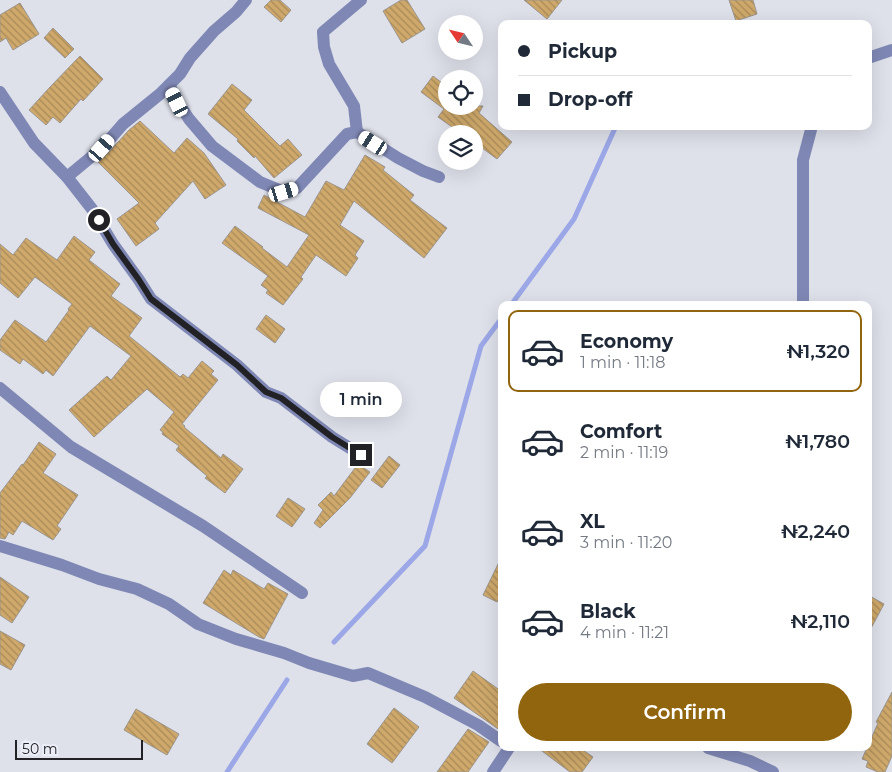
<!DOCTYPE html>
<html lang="en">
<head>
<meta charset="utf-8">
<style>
	:root { --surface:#fff; --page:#f2f2f3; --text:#1f2937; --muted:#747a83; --line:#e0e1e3; --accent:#90650d }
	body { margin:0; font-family:Montserrat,sans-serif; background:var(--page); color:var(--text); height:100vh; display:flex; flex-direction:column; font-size:19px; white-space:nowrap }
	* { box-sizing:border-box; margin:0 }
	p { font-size:16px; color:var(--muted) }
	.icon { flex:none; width:28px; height:28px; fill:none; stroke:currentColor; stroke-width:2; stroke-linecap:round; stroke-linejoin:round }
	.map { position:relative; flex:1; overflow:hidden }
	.panel { position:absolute; left:498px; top:301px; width:374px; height:450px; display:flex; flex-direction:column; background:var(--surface); border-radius:10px; box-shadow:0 5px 20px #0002 }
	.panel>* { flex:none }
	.hud { position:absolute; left:498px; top:20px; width:374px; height:110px; border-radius:10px; box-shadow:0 5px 20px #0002; display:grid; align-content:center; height:110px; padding:0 20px; background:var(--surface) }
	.needle { width:32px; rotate:305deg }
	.controls { position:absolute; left:438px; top:15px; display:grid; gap:10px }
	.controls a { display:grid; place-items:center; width:45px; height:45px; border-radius:50%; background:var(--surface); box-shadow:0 5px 20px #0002; font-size:25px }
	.scale { position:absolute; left:15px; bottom:12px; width:128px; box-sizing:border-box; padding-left:5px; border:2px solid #222226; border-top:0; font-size:14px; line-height:18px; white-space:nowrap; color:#222226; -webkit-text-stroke:4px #ebedf7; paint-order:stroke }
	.end { position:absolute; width:22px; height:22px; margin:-11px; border:6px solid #222226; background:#fff; box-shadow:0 0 0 2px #fff }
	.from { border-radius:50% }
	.bubble { position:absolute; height:35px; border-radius:18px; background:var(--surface); box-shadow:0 5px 20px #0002; font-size:16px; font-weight:600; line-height:35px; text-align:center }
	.car { position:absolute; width:15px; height:30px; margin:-15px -8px; border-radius:6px; box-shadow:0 0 4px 1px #0007; background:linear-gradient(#fff 24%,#345 0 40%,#fff 0 76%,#345 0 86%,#fff 0) }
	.hud b { display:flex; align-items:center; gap:18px; height:48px; font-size:19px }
	.hud b+b { border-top:1px solid var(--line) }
	.hud i { width:12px; height:12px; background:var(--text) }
	ul { padding:9px 0 0; list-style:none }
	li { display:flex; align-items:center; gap:15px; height:82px; margin:0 10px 8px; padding:0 10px; border:2px solid transparent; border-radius:10px }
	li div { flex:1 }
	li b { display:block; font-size:19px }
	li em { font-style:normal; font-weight:600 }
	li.selected { border-color:var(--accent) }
	li>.icon { width:45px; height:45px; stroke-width:1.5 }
	.cta { display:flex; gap:10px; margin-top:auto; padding:10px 20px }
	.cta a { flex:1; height:58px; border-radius:30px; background:var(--accent); color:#fff; font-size:20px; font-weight:600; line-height:58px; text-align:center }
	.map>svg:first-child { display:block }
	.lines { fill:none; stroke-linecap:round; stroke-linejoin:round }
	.stream { stroke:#9ba7e6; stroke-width:5 }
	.building { fill:url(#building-back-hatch); stroke:#9b958d }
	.minor { stroke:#7f88b5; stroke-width:12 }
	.route { stroke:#222226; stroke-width:6 }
</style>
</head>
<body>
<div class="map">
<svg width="892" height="772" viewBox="0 0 892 772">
	<defs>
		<pattern id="building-back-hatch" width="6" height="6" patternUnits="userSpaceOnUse" patternTransform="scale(1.25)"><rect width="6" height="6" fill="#cfa96b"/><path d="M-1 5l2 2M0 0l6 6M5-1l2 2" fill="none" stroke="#a88958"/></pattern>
	</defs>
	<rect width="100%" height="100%" fill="#dee0ea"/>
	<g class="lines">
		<g class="stream">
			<path d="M511,305L574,219L616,126"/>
			<path d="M334,642L425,546L481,346L501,319"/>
			<path d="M227,772L287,680"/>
		</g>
	</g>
	<g class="building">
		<path d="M271,0H280L291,10L281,22L264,7Z"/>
		<path d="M401,0H407L425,29L402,43L383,11Z"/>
		<path d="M524,0H562L547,19Z"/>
		<path d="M729,0H753L757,14L736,21Z"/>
		<path d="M20,3L39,34L13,50L6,38L0,42V15Z"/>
		<path d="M53,28L74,49L65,58L44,38Z"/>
		<path d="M80,56L103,79L83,101L81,99L60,123L53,117L46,125L29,110L50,87Z"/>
		<path d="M433,76L446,86V106H483L479,113L512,142L497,159L474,142V134H462L438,117L444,109L421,92Z"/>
		<path d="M232,84L252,100L244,110L280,146L288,139L302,155L274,178L255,156L254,158L237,141L238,139L208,114Z"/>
		<path d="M140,121L174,153L187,138L204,153L226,185L205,199L193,181L155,223L159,229L136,246L117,219L139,203L98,162L108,153L129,130Z"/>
		<path d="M365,155L385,167L383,170L414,195L410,200L447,228L424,258L354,201L340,225L364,241L355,255L358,258L346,276L316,255L301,277L303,279L283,305L266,293L268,290L261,285L268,276L222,243L235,226L263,247L262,248L287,267L309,235L258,208L264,195L305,217L326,181L344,190Z"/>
		<path d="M74,236L95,252L89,260L120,284L111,296L142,318L129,336L180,377L183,374L188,378L202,361L214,371L211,374L218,380L182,424L185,426L184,427L221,458L223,454L243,469L225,493L205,478L207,476L176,450L179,446L162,434L163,432L160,430L174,412L147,389L94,437L69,410L107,376L111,380L131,356L90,326L53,376L46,370L43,374L23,359L20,364L0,350V340L15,320L46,342L69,310L68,309L72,304L35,277L18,298L0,283V244L13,255L26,238L57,260Z"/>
		<path d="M266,315L285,329L275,343L256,329Z"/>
		<path d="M39,442L56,454L43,473L78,495L57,526L61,529L53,540L22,521L13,535L9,532L5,539L0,538V493L22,464L23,465Z"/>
		<path d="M389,456L400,465L382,488L371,480Z"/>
		<path d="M358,464L370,472L350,498L320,528L314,523L323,510L318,505L331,492L334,496Z"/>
		<path d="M288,498L305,509L292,527L276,516Z"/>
		<path d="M501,558V593L497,602L483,595Z"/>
		<path d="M224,570L231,575L233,570L264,589L268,583L288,594L264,639L259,637L203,603Z"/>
		<path d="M0,577L29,597L12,623L0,615Z"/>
		<path d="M868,595L884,604L868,634Z"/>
		<path d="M0,631L25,645L11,670L0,664Z"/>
		<path d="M473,671L501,691V731L454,698Z"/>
		<path d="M892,692V756L885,772H878L866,767L868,761L862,759L878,723L876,722Z"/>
		<path d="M394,708L419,727L392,763L367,744Z"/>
		<path d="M136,709L179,734L167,755L124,730Z"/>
		<path d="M468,729L489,742L468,772H437Z"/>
		<path d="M538,748H580L593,757L582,772H570Z"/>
	</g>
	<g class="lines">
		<g class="minor">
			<path d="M868,58L892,50"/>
			<path d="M169,85L177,101L189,119L212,146L260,182L284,192L297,188L347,134L357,132L398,158L423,171L439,177"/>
			<path d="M0,92L34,143L67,177L92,209L113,244L139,280L151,299L237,365L266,392L281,398L332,437L361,455"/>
			<path d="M357,132L354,106L329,64L324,47L323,32L361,0"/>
			<path d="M67,177L102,148L123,124L160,94L180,74L190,58L214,31L236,12L246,0"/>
			<path d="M803,305V160L812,126"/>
			<path d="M0,388L71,447L203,526L302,593"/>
			<path d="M0,546L62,565L99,579L137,589L169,604L198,624L236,639L284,653L309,663L353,676L368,673L425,697L478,725L501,741"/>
			<path d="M708,748L750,761L773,772"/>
			<path d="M493,772L509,748"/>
		</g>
	</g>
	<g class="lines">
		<path class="route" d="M99,220L113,244L139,280L151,299L237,365L266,392L281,398L332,437L361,455"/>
	</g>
</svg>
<div class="controls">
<a><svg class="needle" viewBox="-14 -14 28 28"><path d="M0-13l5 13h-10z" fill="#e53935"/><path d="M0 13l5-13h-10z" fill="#747a83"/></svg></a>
<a><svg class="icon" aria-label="locate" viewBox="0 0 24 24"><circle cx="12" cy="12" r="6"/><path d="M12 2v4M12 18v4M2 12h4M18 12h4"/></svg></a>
<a><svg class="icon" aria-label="layers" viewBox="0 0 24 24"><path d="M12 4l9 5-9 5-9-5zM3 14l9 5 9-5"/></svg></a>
</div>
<div class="scale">50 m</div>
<i class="end from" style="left:99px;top:220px"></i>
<i class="end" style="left:361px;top:455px"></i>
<div class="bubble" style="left:320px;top:382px;width:82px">1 min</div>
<i class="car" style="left:177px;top:102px;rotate:334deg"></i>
<i class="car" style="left:373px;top:143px;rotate:302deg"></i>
<i class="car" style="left:102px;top:148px;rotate:41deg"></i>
<i class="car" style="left:284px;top:192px;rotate:73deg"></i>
<div class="hud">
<b><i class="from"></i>Pickup</b>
<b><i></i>Drop-off</b>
</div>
<section class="panel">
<ul>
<li class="selected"><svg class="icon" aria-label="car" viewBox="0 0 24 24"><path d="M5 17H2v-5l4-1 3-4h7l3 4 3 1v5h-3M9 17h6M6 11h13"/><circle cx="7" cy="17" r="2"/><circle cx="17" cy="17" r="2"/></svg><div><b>Economy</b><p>1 min · 11:18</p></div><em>₦1,320</em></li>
<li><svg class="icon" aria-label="car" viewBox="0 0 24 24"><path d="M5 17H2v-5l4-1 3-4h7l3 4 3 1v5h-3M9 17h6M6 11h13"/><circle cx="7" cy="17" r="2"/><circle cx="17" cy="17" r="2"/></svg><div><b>Comfort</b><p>2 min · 11:19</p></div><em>₦1,780</em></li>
<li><svg class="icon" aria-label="car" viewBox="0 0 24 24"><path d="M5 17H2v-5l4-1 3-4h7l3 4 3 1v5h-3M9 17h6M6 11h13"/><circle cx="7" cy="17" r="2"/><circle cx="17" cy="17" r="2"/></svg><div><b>XL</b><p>3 min · 11:20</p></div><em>₦2,240</em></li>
<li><svg class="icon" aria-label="car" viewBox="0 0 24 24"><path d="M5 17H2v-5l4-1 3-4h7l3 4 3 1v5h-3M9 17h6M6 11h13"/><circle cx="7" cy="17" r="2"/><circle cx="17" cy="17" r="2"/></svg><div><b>Black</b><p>4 min · 11:21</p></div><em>₦2,110</em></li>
</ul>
<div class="cta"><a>Confirm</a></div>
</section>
</div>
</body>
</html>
